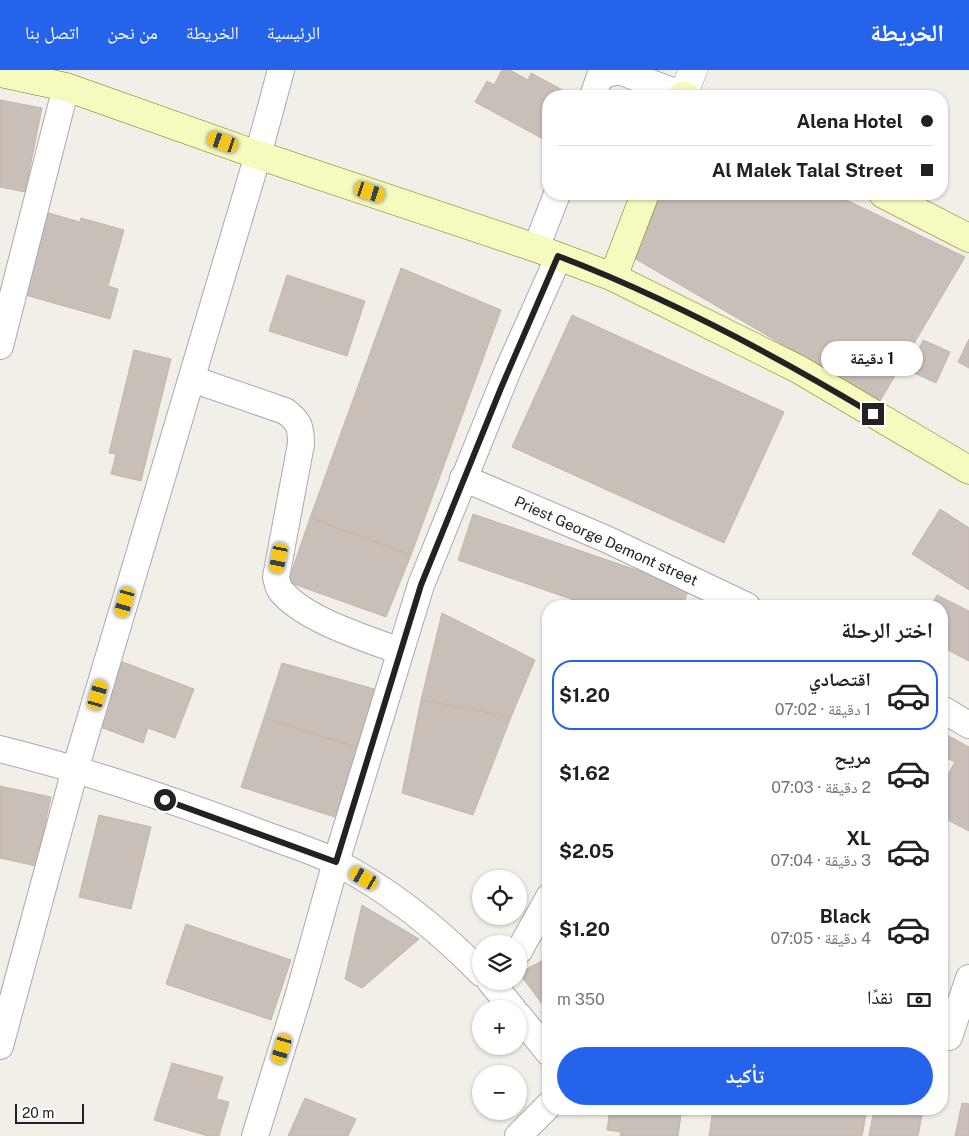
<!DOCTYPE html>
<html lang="ar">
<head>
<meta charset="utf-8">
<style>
	:root { --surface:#fff; --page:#f6f6f6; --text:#202124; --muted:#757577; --line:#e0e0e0; --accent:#2563eb }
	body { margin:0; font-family:"Public Sans","Noto Naskh Arabic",sans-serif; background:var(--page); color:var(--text); direction:rtl; height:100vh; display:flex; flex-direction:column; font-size:19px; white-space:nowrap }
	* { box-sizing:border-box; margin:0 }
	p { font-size:16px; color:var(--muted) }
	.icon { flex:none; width:28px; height:28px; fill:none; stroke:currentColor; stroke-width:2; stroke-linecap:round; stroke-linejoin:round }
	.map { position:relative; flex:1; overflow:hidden; direction:ltr }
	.panel { position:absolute; left:542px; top:530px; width:406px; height:515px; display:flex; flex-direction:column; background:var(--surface); border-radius:20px; box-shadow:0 1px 4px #0004; direction:rtl }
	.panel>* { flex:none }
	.guide { position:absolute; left:542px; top:20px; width:406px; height:110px; border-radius:20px; box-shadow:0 1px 4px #0004; direction:rtl; display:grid; align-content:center; height:110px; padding:0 15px; background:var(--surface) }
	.controls { position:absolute; left:472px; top:800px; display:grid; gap:10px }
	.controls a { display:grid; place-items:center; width:55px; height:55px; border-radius:50%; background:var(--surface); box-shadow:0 1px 4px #0004; font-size:25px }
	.scale { position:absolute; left:15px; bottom:12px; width:69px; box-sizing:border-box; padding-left:5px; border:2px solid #222; border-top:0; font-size:14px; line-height:18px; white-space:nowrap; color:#222; -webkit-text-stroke:4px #fff; paint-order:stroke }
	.end { position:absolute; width:22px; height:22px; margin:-11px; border:6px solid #222; background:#fff; box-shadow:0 0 0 2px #fff }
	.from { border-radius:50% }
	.bubble { position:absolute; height:35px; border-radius:18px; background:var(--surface); box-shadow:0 1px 4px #0004; font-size:16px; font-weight:700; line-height:35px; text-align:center; direction:rtl }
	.car { position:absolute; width:15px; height:30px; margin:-15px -8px; border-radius:6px; box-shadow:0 0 4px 1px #0007; background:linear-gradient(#f5c518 24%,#345 0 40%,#f5c518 0 76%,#345 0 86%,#f5c518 0) }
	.guide b { display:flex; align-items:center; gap:18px; height:48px; font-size:19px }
	.guide b+b { border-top:1px solid var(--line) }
	.guide i { width:12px; height:12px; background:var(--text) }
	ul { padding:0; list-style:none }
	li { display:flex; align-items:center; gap:15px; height:70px; margin:0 10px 8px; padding:0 5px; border:2px solid transparent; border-radius:20px }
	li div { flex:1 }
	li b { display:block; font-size:19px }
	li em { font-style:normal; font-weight:700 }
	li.active { border-color:var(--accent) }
	li>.icon { width:45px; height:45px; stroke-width:1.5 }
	h2 { padding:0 15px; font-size:22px; line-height:60px }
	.pay { display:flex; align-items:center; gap:12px; height:55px; padding:0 15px; font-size:19px }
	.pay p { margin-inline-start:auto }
	.cta { display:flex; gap:10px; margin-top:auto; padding:10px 15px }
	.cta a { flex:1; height:58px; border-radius:30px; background:var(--accent); color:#fff; font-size:20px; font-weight:700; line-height:58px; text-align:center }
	header { display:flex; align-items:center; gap:30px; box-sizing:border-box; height:70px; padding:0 25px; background:var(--accent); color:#fff }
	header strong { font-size:24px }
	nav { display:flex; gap:28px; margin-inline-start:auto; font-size:18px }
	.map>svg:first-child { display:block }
	.building { fill:#c7bfb8; stroke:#c4b6ab }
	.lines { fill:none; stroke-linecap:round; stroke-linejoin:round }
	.minor-casing { stroke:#a9a9a9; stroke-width:28 }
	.tertiary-casing { stroke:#a9a9a9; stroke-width:29 }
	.secondary-casing { stroke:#707d05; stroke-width:29 }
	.minor { stroke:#fff; stroke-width:26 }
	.tertiary { stroke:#fff; stroke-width:28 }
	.secondary { stroke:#f7fabf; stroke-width:28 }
	.route { stroke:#222; stroke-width:6 }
	.labels { text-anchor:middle; stroke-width:5; stroke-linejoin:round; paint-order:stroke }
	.street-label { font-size:15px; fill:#222; stroke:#fff }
</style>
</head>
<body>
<header>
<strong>الخريطة</strong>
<nav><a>الرئيسية</a><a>الخريطة</a><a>من نحن</a><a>اتصل بنا</a></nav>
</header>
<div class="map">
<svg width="969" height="1066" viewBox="0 0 969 1066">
	<rect width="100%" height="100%" fill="#f2efe9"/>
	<g class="building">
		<path d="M502,0H510L528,10L531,3L568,23L566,26H549V58L543,69L475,32L487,11L494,15Z"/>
		<path d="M0,30L42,38L25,122L0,117Z"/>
		<path d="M655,124H834L965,187L880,331L627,184Z"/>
		<path d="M45,142L80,152L81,148L124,160L108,216L118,219L110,249L22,224Z"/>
		<path d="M401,198L501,240L411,485L310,448Z"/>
		<path d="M287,205L365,231L347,286L269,261Z"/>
		<path d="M572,245L784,342L724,473L512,377Z"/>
		<path d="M969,269V298L958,292Z"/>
		<path d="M923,270L950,282L936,313L910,301Z"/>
		<path d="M134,280L171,289L141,411L111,404L116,384L109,383Z"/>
		<path d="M940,439L969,458V520L912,484Z"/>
		<path d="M473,444L689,518L683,536H591L458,490Z"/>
		<path d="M310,448L411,485L386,547L288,512Z"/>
		<path d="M937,525L969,541V591L942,577V536H931Z"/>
		<path d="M442,543L535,590L511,647L421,630Z"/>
		<path d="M115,589L194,619L175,668L148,658L143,673L92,654Z"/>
		<path d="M282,593L378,620L362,679L264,648Z"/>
		<path d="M421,630L511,647L473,745L402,723Z"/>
		<path d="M264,648L362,679L341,749L241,717Z"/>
		<path d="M947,665L969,677V761L942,747V715L955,692L942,686V674Z"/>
		<path d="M0,716L51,727L36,796L0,788Z"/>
		<path d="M99,745L151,757L131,839L79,827Z"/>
		<path d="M362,835L419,869L362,918L345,909Z"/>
		<path d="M186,854L291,890L271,950L166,914Z"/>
		<path d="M549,887V943L519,903Z"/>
		<path d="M172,993L223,1007L216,1029L229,1032L219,1066H208L154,1050Z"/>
		<path d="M305,1028L356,1049L348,1066H288Z"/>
		<path d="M962,1033L969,1034V1066H955Z"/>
		<path d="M610,1039H645L681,1045L678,1066H620L621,1062L607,1060Z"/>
		<path d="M713,1039H867L862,1066H709Z"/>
		<path d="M874,1039H923L918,1066H869Z"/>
	</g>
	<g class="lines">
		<defs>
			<g id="minor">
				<path d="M593,26L600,6L619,1L683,25"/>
				<path d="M536,178L557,124"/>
				<path d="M0,276L66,17"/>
				<path d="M192,309L285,341C299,351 301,357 301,374L276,507C277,512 278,518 281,521C305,550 365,568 400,581"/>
				<path d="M463,408L606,469L747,536"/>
				<path d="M942,639L969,655"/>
				<path d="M0,679C85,700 170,729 253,760C280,771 311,779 337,793C391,821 439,860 481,903"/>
				<path d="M519,881L549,827"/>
				<path d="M490,911L513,939"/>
				<path d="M519,946L549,983"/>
				<path d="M949,967L969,908"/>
				<path d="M0,976L75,700L258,85L281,0"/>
				<path d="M255,1066L298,927L336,792L421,515L508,300L559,186"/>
				<path d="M518,1066L549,1035"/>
			</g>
			<path id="tertiary" d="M683,25L693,0"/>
			<g id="secondary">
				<path d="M0,3L66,17L258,85L536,178L613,207L798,299L969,400"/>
				<path d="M683,26H685"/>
				<path d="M883,124L969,168"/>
				<path d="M613,207L645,124"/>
			</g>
		</defs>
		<use href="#minor" class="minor-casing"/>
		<use href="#tertiary" class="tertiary-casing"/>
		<use href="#secondary" class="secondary-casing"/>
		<use href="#minor" class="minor"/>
		<use href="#tertiary" class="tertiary"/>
		<use href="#secondary" class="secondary"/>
	</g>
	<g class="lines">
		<path class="route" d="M165,730L336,792L421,515L501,318L558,186C668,228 773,284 873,344"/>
	</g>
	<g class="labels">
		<g class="street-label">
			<text transform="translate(606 471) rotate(24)" y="5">Priest George Demont street</text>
		</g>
	</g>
</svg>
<div class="controls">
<a><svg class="icon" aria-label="locate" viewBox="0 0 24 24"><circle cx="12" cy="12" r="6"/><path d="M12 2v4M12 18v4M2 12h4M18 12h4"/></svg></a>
<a><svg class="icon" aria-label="layers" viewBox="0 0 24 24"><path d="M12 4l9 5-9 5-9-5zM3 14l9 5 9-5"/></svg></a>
<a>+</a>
<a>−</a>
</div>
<div class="scale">20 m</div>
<i class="end from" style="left:165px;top:730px"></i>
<i class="end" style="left:873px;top:344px"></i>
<div class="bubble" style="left:821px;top:271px;width:102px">1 دقيقة</div>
<i class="car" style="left:223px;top:72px;rotate:289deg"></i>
<i class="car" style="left:370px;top:122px;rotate:108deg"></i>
<i class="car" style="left:279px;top:488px;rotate:191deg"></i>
<i class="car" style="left:125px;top:532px;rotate:196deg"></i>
<i class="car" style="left:98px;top:625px;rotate:16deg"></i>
<i class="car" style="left:364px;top:808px;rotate:300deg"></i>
<i class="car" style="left:282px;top:979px;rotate:197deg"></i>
<div class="guide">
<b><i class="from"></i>Alena Hotel</b>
<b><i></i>Al Malek Talal Street</b>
</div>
<section class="panel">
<h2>اختر الرحلة</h2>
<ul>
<li class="active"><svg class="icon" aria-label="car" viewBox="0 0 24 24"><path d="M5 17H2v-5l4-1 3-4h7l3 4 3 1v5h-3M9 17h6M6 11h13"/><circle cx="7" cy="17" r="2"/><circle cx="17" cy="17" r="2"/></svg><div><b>اقتصادي</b><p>1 دقيقة · 07:02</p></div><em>$1.20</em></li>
<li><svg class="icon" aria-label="car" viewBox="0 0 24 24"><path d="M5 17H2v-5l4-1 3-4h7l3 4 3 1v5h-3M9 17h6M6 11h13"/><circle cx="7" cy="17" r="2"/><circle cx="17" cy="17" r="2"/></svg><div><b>مريح</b><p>2 دقيقة · 07:03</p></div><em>$1.62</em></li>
<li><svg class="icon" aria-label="car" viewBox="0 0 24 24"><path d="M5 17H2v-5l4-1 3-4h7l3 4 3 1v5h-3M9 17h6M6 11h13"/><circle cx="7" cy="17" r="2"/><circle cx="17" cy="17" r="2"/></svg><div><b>XL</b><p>3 دقيقة · 07:04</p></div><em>$2.05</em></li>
<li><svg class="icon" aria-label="car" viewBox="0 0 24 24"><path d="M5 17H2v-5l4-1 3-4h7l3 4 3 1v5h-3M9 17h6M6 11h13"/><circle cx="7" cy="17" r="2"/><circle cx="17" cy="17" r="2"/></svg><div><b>Black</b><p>4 دقيقة · 07:05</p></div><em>$1.20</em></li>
</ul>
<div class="pay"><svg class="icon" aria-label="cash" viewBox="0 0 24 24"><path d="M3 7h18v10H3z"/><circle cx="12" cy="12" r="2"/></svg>نقدًا<p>350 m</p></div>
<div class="cta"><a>تأكيد</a></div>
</section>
</div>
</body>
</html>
